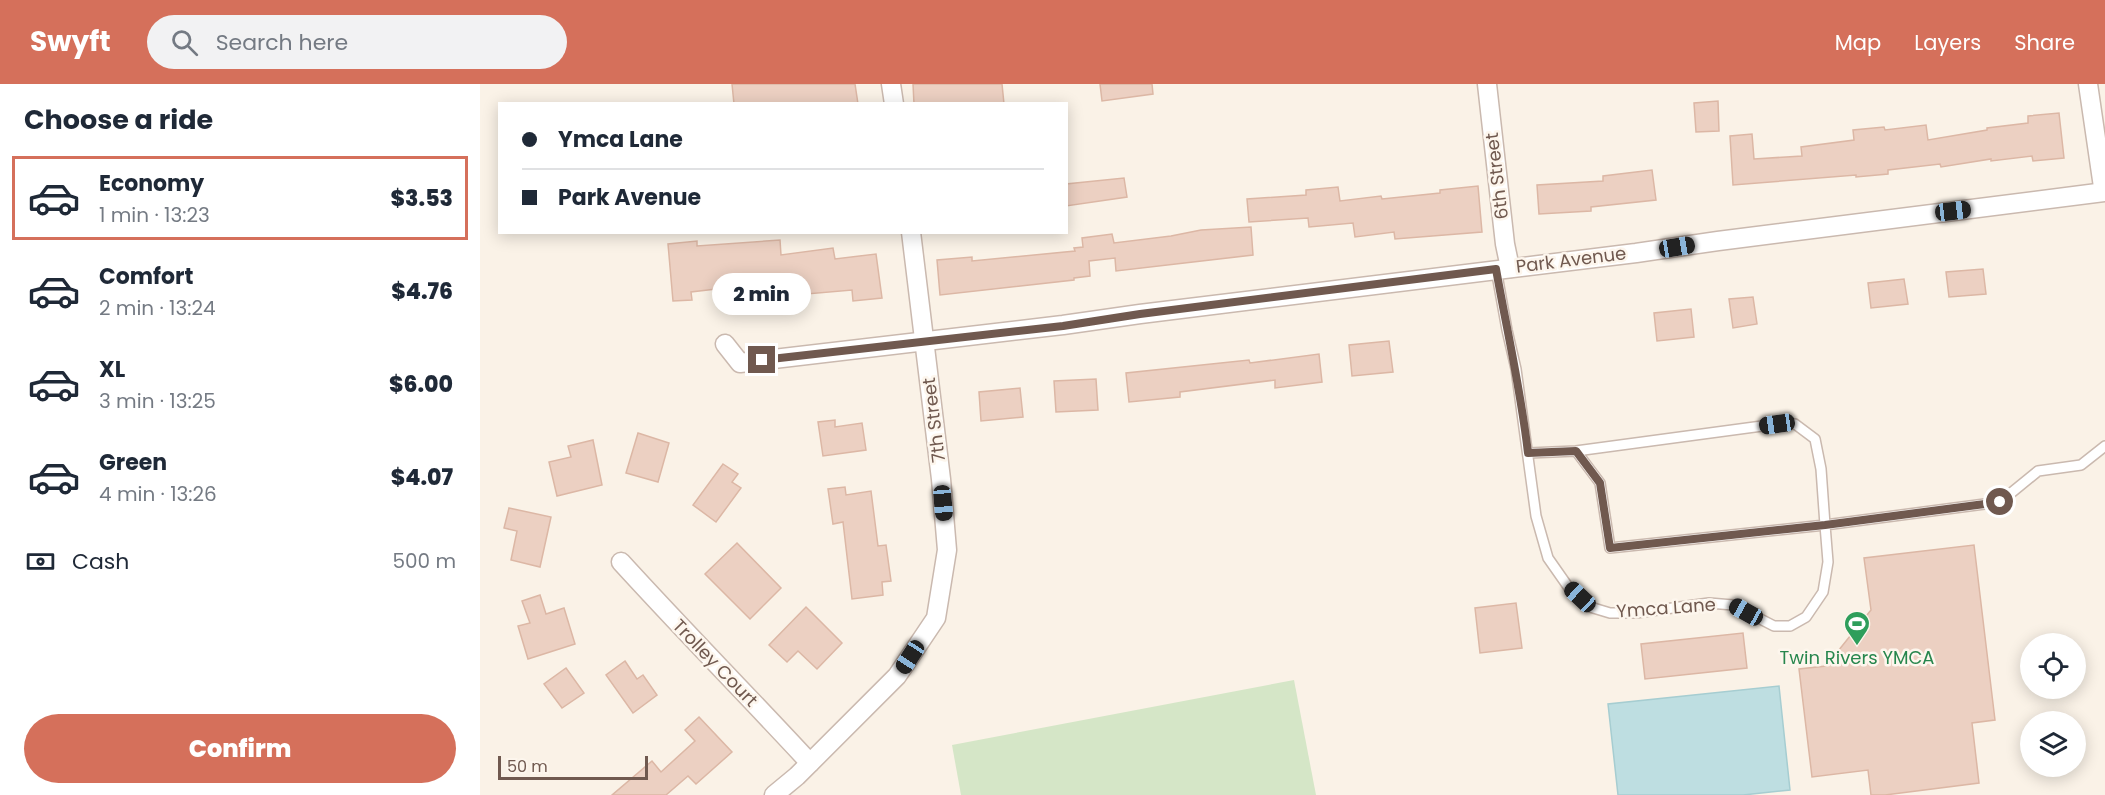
<!DOCTYPE html>
<html lang="en">
<head>
<meta charset="utf-8">
<style>
	:root { --surface:#fff; --page:#f2f2f3; --text:#1f2937; --muted:#747a83; --line:#e0e1e3; --accent:#d5705b }
	body { margin:0; font-family:Poppins,sans-serif; background:var(--page); color:var(--text); height:100vh; display:flex; flex-direction:column; font-size:22px; white-space:nowrap }
	* { box-sizing:border-box; margin:0 }
	p { font-size:20px; color:var(--muted) }
	.icon { flex:none; width:33px; height:33px; fill:none; stroke:currentColor; stroke-width:2; stroke-linecap:round; stroke-linejoin:round }
	.map { position:relative; flex:1; overflow:hidden }
	.sheet { display:flex; flex-direction:column; background:var(--surface); width:480px }
	.sheet>* { flex:none }
	.hud { position:absolute; left:18px; top:18px; width:570px; height:132px; border-radius:0px; box-shadow:0 3px 15px #0003; display:grid; align-content:center; height:132px; padding:0 24px; background:var(--surface) }
	.buttons { position:absolute; left:1540px; top:549px; display:grid; gap:12px }
	.buttons a { display:grid; place-items:center; width:66px; height:66px; border-radius:50%; background:var(--surface); box-shadow:0 3px 15px #0003; font-size:30px }
	.scale { position:absolute; left:18px; bottom:15px; width:150px; box-sizing:border-box; padding-left:6px; border:3px solid #70594f; border-top:0; font-size:16px; line-height:21px; white-space:nowrap; color:#70594f; -webkit-text-stroke:4px #fdf6ed; paint-order:stroke }
	.end { position:absolute; width:27px; height:27px; margin:-14px; border:8px solid #70594f; background:#fff; box-shadow:0 0 0 3px #fff }
	.from { border-radius:50% }
	.bubble { position:absolute; height:42px; border-radius:21px; background:var(--surface); box-shadow:0 3px 15px #0003; font-size:20px; font-weight:800; line-height:42px; text-align:center }
	.car { position:absolute; width:18px; height:36px; margin:-18px -9px; border-radius:8px; box-shadow:0 0 4px 2px #0007; background:linear-gradient(#222 24%,#8ab4d8 0 40%,#222 0 76%,#8ab4d8 0 86%,#222 0) }
	.hud b { display:flex; align-items:center; gap:21px; height:57px; font-size:22px }
	.hud b+b { border-top:2px solid var(--line) }
	.hud i { width:15px; height:15px; background:var(--text) }
	ul { padding:0; list-style:none }
	li { display:flex; align-items:center; gap:18px; height:84px; margin:0 12px 9px; padding:0 12px; border:3px solid transparent; border-radius:0px }
	li div { flex:1 }
	li b { display:block; font-size:22px }
	li em { font-style:normal; font-weight:800 }
	li.on { border-color:var(--accent) }
	li>.icon { width:54px; height:54px; stroke-width:1.5 }
	h2 { padding:0 24px; font-size:27px; line-height:72px }
	.pay { display:flex; align-items:center; gap:15px; height:66px; padding:0 24px; font-size:22px }
	.pay p { margin-inline-start:auto }
	.cta { display:flex; gap:12px; margin-top:auto; padding:12px 24px }
	.cta a { flex:1; height:69px; border-radius:36px; background:var(--accent); color:#fff; font-size:24px; font-weight:800; line-height:69px; text-align:center }
	header { display:flex; align-items:center; gap:36px; box-sizing:border-box; height:84px; padding:0 30px; background:var(--accent); color:#fff }
	header strong { font-size:28px }
	nav { display:flex; gap:33px; margin-inline-start:auto; font-size:21px }
	.search { width:420px; height:54px; background:var(--page); display:flex; align-items:center; gap:15px; box-sizing:border-box; padding:0 21px; border-radius:33px; color:var(--muted); font-size:22px }
	main { display:flex; flex:1; min-height:0 }
	.map>svg:first-child { display:block }
	.green { fill:#d5e6c7 }
	.water { fill:#bedee1; stroke:#a6cdd1; stroke-width:1.5 }
	.building { fill:#ecd0c2; stroke:#dcb7a5; stroke-width:1.5 }
	.lines { fill:none; stroke-linecap:round; stroke-linejoin:round }
	.lane-casing { stroke:#cab9af; stroke-width:12 }
	.street-casing { stroke:#cab9af; stroke-width:21 }
	.lane { stroke:#fff; stroke-width:9 }
	.street { stroke:#fff; stroke-width:18 }
	.route { stroke:#70594f; stroke-width:8 }
	.labels { text-anchor:middle; stroke-width:5; stroke-linejoin:round; paint-order:stroke }
	.street-label { font-size:18px; fill:#70594f; stroke:#fdf6ed }
	.leisure-label { font-size:18px; fill:#27864d; stroke:#fdf6ed }
</style>
</head>
<body>
<header>
<strong>Swyft</strong>
<div class="search"><svg class="icon" aria-label="search" viewBox="0 0 24 24"><circle cx="10" cy="10" r="6"/><path d="M15 15l6 6"/></svg>Search here</div>
<nav><a>Map</a><a>Layers</a><a>Share</a></nav>
</header>
<main>
<section class="sheet">
<h2>Choose a ride</h2>
<ul>
<li class="on"><svg class="icon" aria-label="car" viewBox="0 0 24 24"><path d="M5 17H2v-5l4-1 3-4h7l3 4 3 1v5h-3M9 17h6M6 11h13"/><circle cx="7" cy="17" r="2"/><circle cx="17" cy="17" r="2"/></svg><div><b>Economy</b><p>1 min · 13:23</p></div><em>$3.53</em></li>
<li><svg class="icon" aria-label="car" viewBox="0 0 24 24"><path d="M5 17H2v-5l4-1 3-4h7l3 4 3 1v5h-3M9 17h6M6 11h13"/><circle cx="7" cy="17" r="2"/><circle cx="17" cy="17" r="2"/></svg><div><b>Comfort</b><p>2 min · 13:24</p></div><em>$4.76</em></li>
<li><svg class="icon" aria-label="car" viewBox="0 0 24 24"><path d="M5 17H2v-5l4-1 3-4h7l3 4 3 1v5h-3M9 17h6M6 11h13"/><circle cx="7" cy="17" r="2"/><circle cx="17" cy="17" r="2"/></svg><div><b>XL</b><p>3 min · 13:25</p></div><em>$6.00</em></li>
<li><svg class="icon" aria-label="car" viewBox="0 0 24 24"><path d="M5 17H2v-5l4-1 3-4h7l3 4 3 1v5h-3M9 17h6M6 11h13"/><circle cx="7" cy="17" r="2"/><circle cx="17" cy="17" r="2"/></svg><div><b>Green</b><p>4 min · 13:26</p></div><em>$4.07</em></li>
</ul>
<div class="pay"><svg class="icon" aria-label="cash" viewBox="0 0 24 24"><path d="M3 7h18v10H3z"/><circle cx="12" cy="12" r="2"/></svg>Cash<p>500 m</p></div>
<div class="cta"><a>Confirm</a></div>
</section>
<div class="map">
<svg width="1625" height="711" viewBox="0 0 1625 711">
	<rect width="100%" height="100%" fill="#faf2e7"/>
	<path class="green" d="M814,596L836,711H481L472,661Z"/>
	<path class="water" d="M1299,602L1310,706L1263,711H1138L1128,620Z"/>
	<g class="building">
		<path d="M252,0H375L378,20H254Z"/>
		<path d="M433,0H522L524,20H434Z"/>
		<path d="M620,0H672L673,10L622,17Z"/>
		<path d="M1238,17L1239,47L1216,48L1214,19Z"/>
		<path d="M1579,29L1584,74L1553,77L1552,72L1511,77V75L1461,83L1460,80L1408,86V90L1376,93V91L1253,101L1250,52L1272,50L1274,75L1322,72L1321,63L1374,56L1373,46L1404,43L1405,46L1446,41L1448,56L1507,46V44L1548,39V32Z"/>
		<path d="M1172,86L1176,116L1111,123V127L1059,130L1057,101L1123,97V92Z"/>
		<path d="M644,94L647,113L586,122V100Z"/>
		<path d="M998,102L1002,148L915,155L914,148L875,153L873,139L829,143L828,134L769,138L767,115L826,111V106L858,103L860,117L901,112L902,115L960,109V106Z"/>
		<path d="M771,143L773,171L636,187L635,174L609,177L610,192L594,194V196L460,211L457,176L492,173V177L595,167L594,164L603,163L602,154L632,150L634,159L691,152L721,146Z"/>
		<path d="M300,156L301,171L353,164L355,175L396,170L402,214L373,217L372,206L292,213L291,204L280,206L279,200L211,208L212,216L193,217L188,160L217,157V162Z"/>
		<path d="M1503,185L1506,210L1469,213L1466,188Z"/>
		<path d="M1424,195L1428,220L1391,224L1388,199Z"/>
		<path d="M1273,213L1277,240L1253,244L1249,215Z"/>
		<path d="M1211,225L1214,253L1177,257L1174,229Z"/>
		<path d="M909,257L913,288L872,292L869,261Z"/>
		<path d="M839,270L842,298L795,304V296L700,308V313L649,318L646,289L769,276L770,279Z"/>
		<path d="M616,295L618,326L576,328L574,297Z"/>
		<path d="M540,304L543,333L501,337L499,308Z"/>
		<path d="M355,336V343L382,339L386,366L343,372L338,338Z"/>
		<path d="M158,349L189,359L178,398L146,389Z"/>
		<path d="M113,356L122,401L77,412L69,378L91,373L88,362Z"/>
		<path d="M243,380L258,390L252,398L261,404L236,438L213,421Z"/>
		<path d="M365,403L366,411L391,407L398,462L406,461L411,497L402,498L403,511L372,515L363,438L353,440L348,405Z"/>
		<path d="M29,424L71,433L60,483L31,476L37,447L24,444Z"/>
		<path d="M257,459L301,504L270,535L225,490Z"/>
		<path d="M1494,461L1515,636L1492,639L1499,699L1405,711H1391L1388,686L1332,693L1319,585L1346,582L1391,526L1384,474Z"/>
		<path d="M60,511L66,530L84,524L95,560L48,575L38,542L50,539L42,517Z"/>
		<path d="M1036,519L1042,564L1000,569L995,524Z"/>
		<path d="M326,523L362,559L337,585L318,567L307,578L289,561Z"/>
		<path d="M1263,549L1267,584L1165,595L1161,560Z"/>
		<path d="M145,577L157,595L163,591L177,611L153,629L126,591Z"/>
		<path d="M86,584L104,609L82,624L64,600Z"/>
		<path d="M219,633L252,668L216,700L208,692L186,711H132L172,677L181,688L215,657L205,646Z"/>
	</g>
	<g class="lines">
		<defs>
			<g id="lane">
				<path d="M1016,185L1027,246L1036,285L1056,432L1068,474L1089,504L1110,523L1130,529H1156L1229,519L1253,521L1294,542H1310L1326,533L1343,508L1348,478L1345,441L1520,418L1558,387L1601,381L1625,362"/>
				<path d="M1049,369L1096,367L1297,340H1315L1335,355L1341,385L1345,441L1130,464L1120,399L1096,367"/>
			</g>
			<g id="street">
				<path d="M411,0L414,20"/>
				<path d="M1007,0L1025,160L1030,184"/>
				<path d="M1608,0L1623,103L1625,105"/>
				<path d="M245,260L260,279L583,241L660,230L1156,169L1238,157L1625,108"/>
				<path d="M141,478C203,546 268,612 330,679"/>
				<path d="M294,711L317,692L417,592L456,534L467,466L461,395L431,148"/>
			</g>
		</defs>
		<use href="#lane" class="lane-casing"/>
		<use href="#street" class="street-casing"/>
		<use href="#lane" class="lane"/>
		<use href="#street" class="street"/>
	</g>
	<g class="lines">
		<path class="route" d="M282,276L583,242L660,230L1016,185C1027,247 1041,307 1048,369L1096,367L1120,399L1130,464L1345,441L1520,418"/>
	</g>
	<defs>
		<symbol id="stadium-pin" viewBox="-11 -11 22 30"><path d="M0 17L-7.5 6A9.5 9.5 0 1 1 7.5 6Z" fill="#2e9e5b" stroke="#fdf6ed"/><path d="M0-5a6.5 5 0 1 0 0 10a6.5 5 0 1 0 0-10ZM-3.5-1.8h7v3.6h-7Z" fill="#fff"/></symbol>
	</defs>
	<g fill-rule="evenodd">
		<use href="#stadium-pin" x="1362" y="525" width="30" height="40"/>
	</g>
	<g class="labels">
		<g class="street-label">
			<text transform="translate(1017 92) rotate(-97)" y="6">6th Street</text>
			<text transform="translate(1091 176) rotate(-7)" y="6">Park Avenue</text>
			<text transform="translate(454 336) rotate(-97)" y="6">7th Street</text>
			<text transform="translate(1186 524) rotate(-4)" y="6">Ymca Lane</text>
			<text transform="translate(235 579) rotate(46)" y="6">Trolley Court</text>
		</g>
		<g class="leisure-label">
			<text x="1377" y="580">Twin Rivers YMCA</text>
		</g>
	</g>
</svg>
<div class="buttons">
<a><svg class="icon" aria-label="locate" viewBox="0 0 24 24"><circle cx="12" cy="12" r="6"/><path d="M12 2v4M12 18v4M2 12h4M18 12h4"/></svg></a>
<a><svg class="icon" aria-label="layers" viewBox="0 0 24 24"><path d="M12 4l9 5-9 5-9-5zM3 14l9 5 9-5"/></svg></a>
</div>
<div class="scale">50 m</div>
<i class="end from" style="left:1520px;top:418px"></i>
<i class="end" style="left:282px;top:276px"></i>
<div class="bubble" style="left:232px;top:189px;width:99px">2 min</div>
<i class="car" style="left:1473px;top:127px;rotate:83deg"></i>
<i class="car" style="left:1197px;top:163px;rotate:81deg"></i>
<i class="car" style="left:1297px;top:340px;rotate:262deg"></i>
<i class="car" style="left:463px;top:419px;rotate:175deg"></i>
<i class="car" style="left:1100px;top:513px;rotate:313deg"></i>
<i class="car" style="left:1266px;top:528px;rotate:299deg"></i>
<i class="car" style="left:430px;top:573px;rotate:213deg"></i>
<div class="hud">
<b><i class="from"></i>Ymca Lane</b>
<b><i></i>Park Avenue</b>
</div>
</div>
</main>
</body>
</html>
